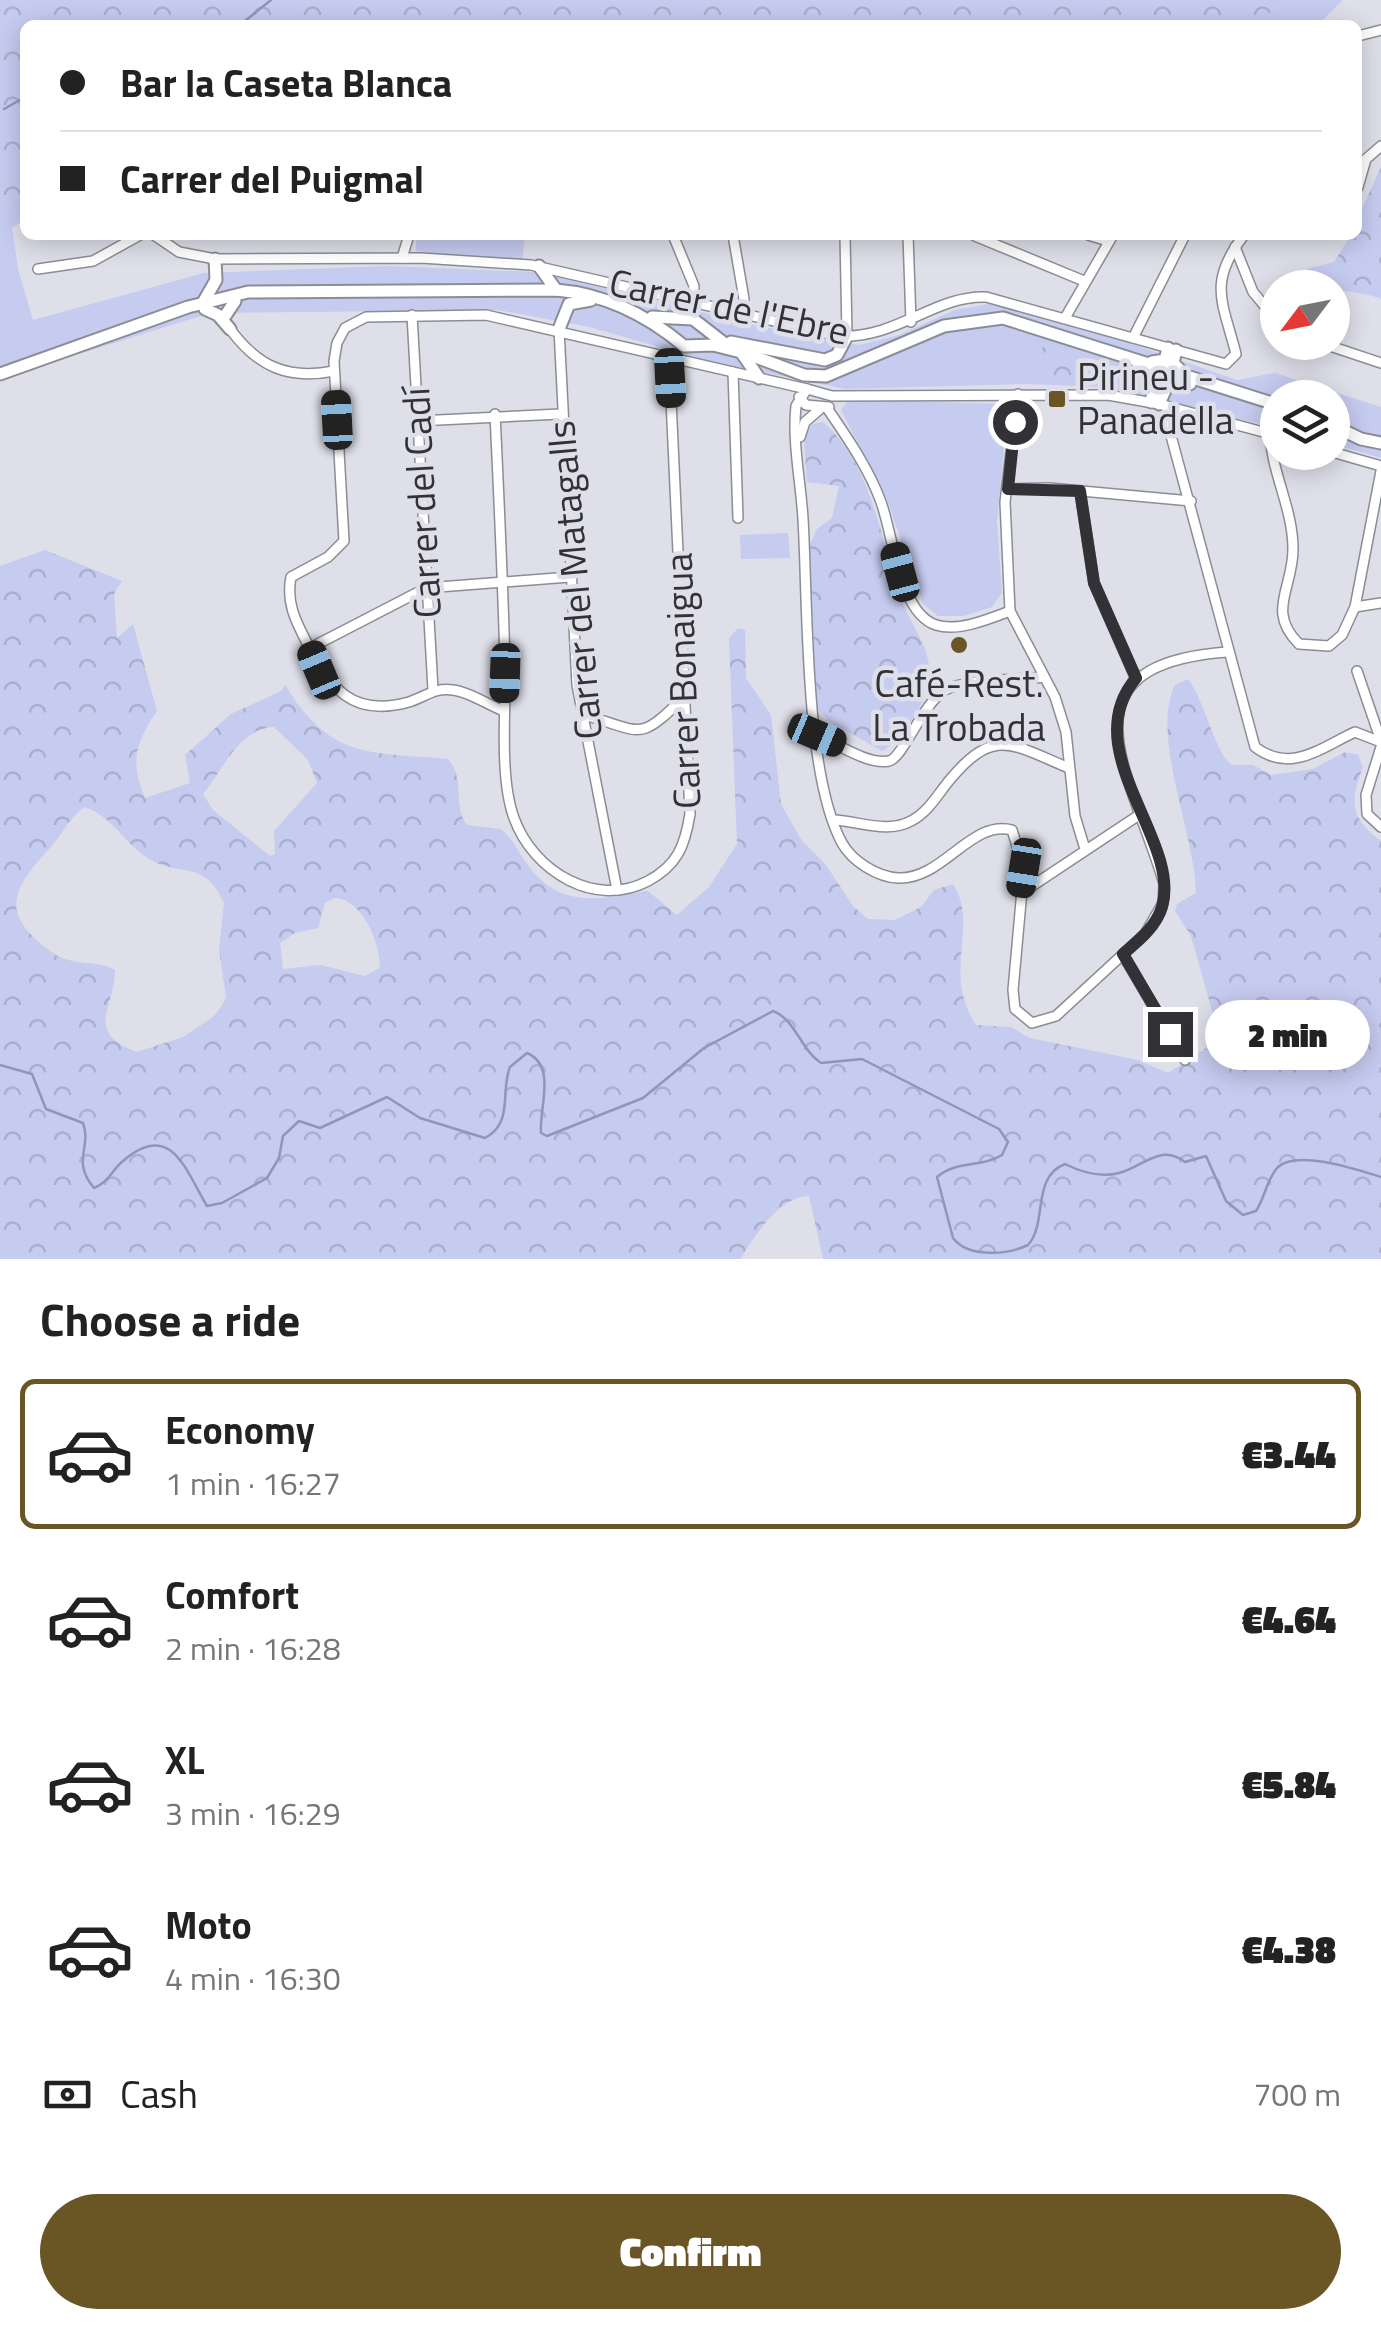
<!DOCTYPE html>
<html lang="en">
<head>
<meta charset="utf-8">
<style>
	:root { --surface:#fff; --page:#f2f2f2; --text:#222; --muted:#767676; --line:#e0e0e0; --accent:#695624 }
	body { margin:0; font-family:"Titillium Web",sans-serif; background:var(--page); color:var(--text); height:100vh; display:flex; flex-direction:column; font-size:38px; white-space:nowrap }
	* { box-sizing:border-box; margin:0 }
	p { font-size:32px; color:var(--muted) }
	.icon { flex:none; width:55px; height:55px; fill:none; stroke:currentColor; stroke-width:2; stroke-linecap:round; stroke-linejoin:round }
	.map { position:relative; height:1259px; overflow:hidden }
	.details { display:flex; flex-direction:column; background:var(--surface); flex:1 }
	.details>* { flex:none }
	.top-card { position:absolute; left:20px; top:20px; width:1342px; height:220px; border-radius:15px; box-shadow:0 5px 25px #0003; display:grid; align-content:center; height:220px; padding:0 40px; background:var(--surface) }
	.needle { width:65px; rotate:238deg }
	.controls { position:absolute; left:1260px; top:270px; display:grid; gap:20px }
	.controls a { display:grid; place-items:center; width:90px; height:90px; border-radius:50%; background:var(--surface); box-shadow:0 5px 25px #0003; font-size:50px }
	.end { position:absolute; width:45px; height:45px; margin:-22px; border:12px solid #323236; background:#fff; box-shadow:0 0 0 5px #fff }
	.from { border-radius:50% }
	.bubble { position:absolute; height:70px; border-radius:35px; background:var(--surface); box-shadow:0 5px 25px #0003; font-size:32px; font-weight:800; line-height:70px; text-align:center }
	.car { position:absolute; width:30px; height:60px; margin:-30px -15px; border-radius:12px; box-shadow:0 0 8px 2px #0007; background:linear-gradient(#222 24%,#8ab4d8 0 40%,#222 0 76%,#8ab4d8 0 86%,#222 0) }
	.top-card b { display:flex; align-items:center; gap:35px; height:95px; font-size:38px }
	.top-card b+b { border-top:2px solid var(--line) }
	.top-card i { width:25px; height:25px; background:var(--text) }
	ul { padding:0; list-style:none }
	li { display:flex; align-items:center; gap:30px; height:150px; margin:0 20px 15px; padding:0 20px; border:5px solid transparent; border-radius:15px }
	li div { flex:1 }
	li b { display:block; font-size:38px }
	li em { font-style:normal; font-weight:800 }
	li.active { border-color:var(--accent) }
	li>.icon { width:90px; height:90px; stroke-width:1.5 }
	h2 { padding:0 40px; font-size:45px; line-height:120px }
	.pay { display:flex; align-items:center; gap:25px; height:110px; padding:0 40px; font-size:38px }
	.pay p { margin-inline-start:auto }
	.button { display:flex; gap:20px; margin-top:auto; padding:20px 40px }
	.button a { flex:1; height:115px; border-radius:60px; background:var(--accent); color:#fff; font-size:40px; font-weight:800; line-height:115px; text-align:center }
	.map>svg:first-child { display:block }
	.green { fill:#c6cbf0 }
	.forest { fill:url(#forest-crowns); fill-rule:evenodd }
	.lines { fill:none; stroke-linecap:round; stroke-linejoin:round }
	.stream { stroke:#9095be; stroke-width:2.5 }
	.minor-casing { stroke:#8b8d96; stroke-width:12 }
	.major-casing { stroke:#8b8d96; stroke-width:15 }
	.minor { stroke:#fff; stroke-width:9 }
	.major { stroke:#fff; stroke-width:11 }
	.route { stroke:#323236; stroke-width:12 }
	.poi-dot { fill:#695624; stroke:#dedfe9; stroke-width:4 }
	.labels { text-anchor:middle; stroke-width:9; stroke-linejoin:round; paint-order:stroke }
	.street-label { font-size:38px; fill:#323236; stroke:#dedfe9 }
	.poi-label { font-size:38px; fill:#323236; stroke:#dedfe9; text-anchor:start }
</style>
</head>
<body>
<div class="map">
<svg width="1381" height="1259" viewBox="0 0 1381 1259">
	<defs>
		<pattern id="forest-crowns" width="20" height="18" patternUnits="userSpaceOnUse" patternTransform="scale(2.5)"><rect width="20" height="18" fill="#c6cbf0"/><path d="M2 6a3 3 0 1 1 6 0M12 15a3 3 0 1 1 6 0" fill="none" stroke="#abafce"/></pattern>
	</defs>
	<rect width="100%" height="100%" fill="#dedfe9"/>
	<g class="green">
		<path d="M1285,0H1343L1318,25H1254Z"/>
		<path d="M25,191V219L12,228L18,269L33,320L204,273L387,266L537,272L754,325L859,345L899,335L955,310L989,304L1080,326L1237,380L1275,373L1381,407V458L1333,444L1332,398H1278L1277,428L1106,387L1104,375L1042,348L1025,384L845,389L708,361L589,327L498,310L210,313L47,364L43,353L0,366V207Z"/>
		<path d="M416,235H525L522,262L416,251Z"/>
		<path d="M849,400L1008,404L997,522L1002,592L992,607L964,616H938L923,604L887,499L841,410Z"/>
		<path d="M788,533L790,558L741,559L740,535Z"/>
	</g>
	<g class="forest">
		<path d="M0,0H1285L1254,25H974L946,20L918,25H25V191L0,207Z"/>
		<path d="M1381,167V299C1357,288 1323,295 1306,277L1307,269L1334,262L1351,235H1358L1360,213Z"/>
		<path d="M1042,347C1066,355 1101,358 1106,387L1025,384Z"/>
		<path d="M823,422C871,462 881,541 900,596C910,626 934,649 929,683C926,702 899,744 882,751L829,721L817,708L809,546L817,529L832,518L839,486L807,482L804,439L812,424Z"/>
		<path d="M45,550L122,581L114,594L117,638L133,624L157,711C135,743 130,762 145,798L190,783L185,755L231,714L281,691L285,685C331,760 369,752 448,759C466,780 452,804 467,825L501,829C513,839 520,855 530,868C561,909 603,899 648,891L677,915L709,887L737,844L729,638L738,628L745,630L746,678L771,715L781,804L802,841L826,865L853,906L868,919L895,920L921,907L934,890L953,884C980,926 941,972 976,1025L1011,1027L1030,1038L1138,1060L1168,1073L1220,1039L1191,936L1175,911L1177,904L1196,893C1195,833 1150,736 1175,685L1188,679C1204,698 1216,756 1232,765H1253L1271,775L1313,769L1345,752L1358,755L1363,767C1350,801 1349,817 1381,841V1259H823L809,1196C778,1197 755,1236 740,1259H0V566ZM274,727L308,760L317,783L274,831L275,854L270,856L213,810L203,794C223,770 238,729 274,727ZM85,807C111,816 124,842 146,857C179,879 204,857 224,903L219,950L226,997L221,1007L213,1017L183,1037L137,1052C82,1032 116,1006 115,970C98,960 74,966 56,955C0,916 8,893 50,848C63,834 68,818 85,807ZM335,898C363,900 380,942 380,968L365,976L321,965L283,969L280,943L295,933L318,928L325,903Z"/>
	</g>
	<g class="lines">
		<g class="stream">
			<path d="M240,25L271,0"/>
			<path d="M4,109L25,97"/>
			<path d="M0,1065L32,1074L46,1109L83,1123C92,1147 71,1161 94,1188C108,1183 112,1170 123,1161C172,1118 187,1174 207,1206L222,1203L267,1178L279,1158L283,1136L299,1121L320,1128L387,1097L420,1118L485,1138C514,1123 500,1091 510,1067L527,1053C557,1066 539,1107 541,1133L547,1136L643,1098L704,1048L773,1011C795,1019 801,1050 821,1063L862,1059L999,1129L1008,1142L1002,1155C981,1168 957,1160 937,1177L953,1238C968,1258 1007,1255 1028,1245C1048,1223 1031,1177 1065,1164C1081,1172 1100,1178 1119,1173C1143,1167 1160,1143 1185,1162L1206,1156L1226,1201L1243,1215L1256,1211C1265,1198 1267,1178 1278,1167C1297,1149 1358,1170 1381,1177"/>
		</g>
		<defs>
			<g id="minor">
				<path d="M1358,36L1381,30"/>
				<path d="M1358,187L1366,159L1381,146"/>
				<path d="M154,235L179,252L215,259L421,258L531,265L839,336C897,339 935,295 986,297L1226,364L1236,354C1223,302 1207,283 1244,235"/>
				<path d="M673,235L694,286L693,305"/>
				<path d="M733,235L744,299L740,316"/>
				<path d="M845,235L847,336"/>
				<path d="M908,235L911,322"/>
				<path d="M1088,235L1108,241"/>
				<path d="M975,236L1084,281"/>
				<path d="M1235,247L1253,292L1278,322"/>
				<path d="M402,258L409,235"/>
				<path d="M38,269L93,261L140,235"/>
				<path d="M412,315L433,690"/>
				<path d="M1065,318L1113,235"/>
				<path d="M230,329C258,367 288,380 334,371"/>
				<path d="M559,329L577,685L617,890"/>
				<path d="M1133,338L1185,235"/>
				<path d="M1318,342L1381,363"/>
				<path d="M733,372L738,518"/>
				<path d="M1018,394L1005,502L1010,611L1055,697L1066,732L1075,816L1085,849"/>
				<path d="M799,397L806,405L829,407"/>
				<path d="M1167,406V421L1255,747C1291,774 1320,748 1355,732L1381,742"/>
				<path d="M827,408C847,437 869,469 881,502C893,534 899,613 936,625C958,632 989,619 1010,611"/>
				<path d="M495,414C499,498 503,582 505,666C506,710 499,777 514,818C533,871 595,909 648,881C678,865 685,845 690,814L670,378L673,358"/>
				<path d="M418,421L560,414"/>
				<path d="M1270,434C1272,474 1293,509 1293,549C1293,589 1266,611 1299,644L1329,646L1342,635L1355,607L1381,471"/>
				<path d="M800,437L805,422L820,409"/>
				<path d="M1332,452L1381,466"/>
				<path d="M1008,489L1049,488L1191,501"/>
				<path d="M1080,491L1094,583L1136,679"/>
				<path d="M1355,607L1381,603"/>
				<path d="M310,648L426,588L570,577"/>
				<path d="M1227,652C1051,665 1133,776 1164,884L1163,903L1145,934L1056,1016L1032,1023L1015,1009L1013,990L1024,868L1012,830C971,819 943,880 898,878C877,877 852,861 842,843C804,773 808,602 803,519C801,483 792,442 796,406L807,389L832,396L1108,395L1159,404L1278,436"/>
				<path d="M1357,671L1381,741"/>
				<path d="M504,711C488,705 470,692 453,690C435,687 425,697 409,702C351,718 331,688 307,643C295,620 286,602 291,577L328,557L344,541L334,361L337,343L345,328L366,317L486,315L807,389"/>
				<path d="M584,715C643,731 637,744 685,696"/>
				<path d="M817,735C836,743 867,765 889,761C903,758 922,704 945,690C966,679 1019,680 1044,677"/>
				<path d="M1381,747L1366,795L1367,814L1381,827"/>
				<path d="M834,820C859,821 887,834 911,821C927,813 937,796 948,782C994,726 1011,744 1069,768"/>
				<path d="M1020,894L1139,815"/>
				<path d="M1123,955L1185,1060"/>
			</g>
			<g id="major">
				<path d="M539,266L556,290"/>
				<path d="M204,301L216,280L215,259"/>
				<path d="M205,309L218,315L230,329"/>
				<path d="M225,316L235,301"/>
				<path d="M652,317L693,319L724,343"/>
				<path d="M559,329L569,304L591,300"/>
				<path d="M731,342L825,360L837,355L847,336"/>
				<path d="M1176,350L1173,363L1181,371"/>
				<path d="M745,353L804,375L826,376L944,326L1003,318L1278,405"/>
				<path d="M1152,362L1165,360L1168,348"/>
				<path d="M1138,367L1155,381L1151,402"/>
				<path d="M0,374L188,307L248,292L556,290C606,294 647,315 684,346L713,345L741,352L759,378"/>
				<path d="M1159,404L1167,386L1190,384"/>
				<path d="M1332,425L1361,439L1381,443"/>
			</g>
		</defs>
		<use href="#minor" class="minor-casing"/>
		<use href="#major" class="major-casing"/>
		<use href="#minor" class="minor"/>
		<use href="#major" class="major"/>
	</g>
	<g class="lines">
		<path class="route" d="M1015,422L1008,489L1080,491L1094,583L1136,678C1075,751 1182,840 1162,907C1156,927 1138,941 1123,954L1170,1034"/>
	</g>
	<g class="poi-dot">
		<rect x="1047" y="389" width="20" height="20" rx="5"/>
		<circle cx="959" cy="645" r="10"/>
	</g>
	<g class="labels">
		<g class="street-label">
			<text transform="translate(729 307) rotate(12)" y="13">Carrer de l'Ebre</text>
			<text transform="translate(422 503) rotate(-93)" y="13">Carrer del Cadí</text>
			<text transform="translate(575 580) rotate(-95)" y="13">Carrer del Matagalls</text>
			<text transform="translate(683 681) rotate(-92)" y="13">Carrer Bonaigua</text>
		</g>
		<g class="poi-label">
			<text x="1077" y="390">Pirineu -<tspan x="1077" dy="44">Panadella</tspan></text>
			<text x="959" y="697" text-anchor="middle">Café-Rest.<tspan x="959" dy="44">La Trobada</tspan></text>
		</g>
	</g>
</svg>
<div class="controls">
<a><svg class="needle" viewBox="-14 -14 28 28"><path d="M0-13l5 13h-10z" fill="#e53935"/><path d="M0 13l5-13h-10z" fill="#767676"/></svg></a>
<a><svg class="icon" aria-label="layers" viewBox="0 0 24 24"><path d="M12 4l9 5-9 5-9-5zM3 14l9 5 9-5"/></svg></a>
</div>
<i class="end from" style="left:1015px;top:422px"></i>
<i class="end" style="left:1170px;top:1034px"></i>
<div class="bubble" style="left:1205px;top:1000px;width:165px">2 min</div>
<i class="car" style="left:670px;top:378px;rotate:177deg"></i>
<i class="car" style="left:337px;top:420px;rotate:357deg"></i>
<i class="car" style="left:900px;top:572px;rotate:345deg"></i>
<i class="car" style="left:319px;top:670px;rotate:337deg"></i>
<i class="car" style="left:505px;top:673px;rotate:182deg"></i>
<i class="car" style="left:817px;top:735px;rotate:113deg"></i>
<i class="car" style="left:1024px;top:868px;rotate:189deg"></i>
<div class="top-card">
<b><i class="from"></i>Bar la Caseta Blanca</b>
<b><i></i>Carrer del Puigmal</b>
</div>
</div>
<section class="details">
<h2>Choose a ride</h2>
<ul>
<li class="active"><svg class="icon" aria-label="car" viewBox="0 0 24 24"><path d="M5 17H2v-5l4-1 3-4h7l3 4 3 1v5h-3M9 17h6M6 11h13"/><circle cx="7" cy="17" r="2"/><circle cx="17" cy="17" r="2"/></svg><div><b>Economy</b><p>1 min · 16:27</p></div><em>€3.44</em></li>
<li><svg class="icon" aria-label="car" viewBox="0 0 24 24"><path d="M5 17H2v-5l4-1 3-4h7l3 4 3 1v5h-3M9 17h6M6 11h13"/><circle cx="7" cy="17" r="2"/><circle cx="17" cy="17" r="2"/></svg><div><b>Comfort</b><p>2 min · 16:28</p></div><em>€4.64</em></li>
<li><svg class="icon" aria-label="car" viewBox="0 0 24 24"><path d="M5 17H2v-5l4-1 3-4h7l3 4 3 1v5h-3M9 17h6M6 11h13"/><circle cx="7" cy="17" r="2"/><circle cx="17" cy="17" r="2"/></svg><div><b>XL</b><p>3 min · 16:29</p></div><em>€5.84</em></li>
<li><svg class="icon" aria-label="car" viewBox="0 0 24 24"><path d="M5 17H2v-5l4-1 3-4h7l3 4 3 1v5h-3M9 17h6M6 11h13"/><circle cx="7" cy="17" r="2"/><circle cx="17" cy="17" r="2"/></svg><div><b>Moto</b><p>4 min · 16:30</p></div><em>€4.38</em></li>
</ul>
<div class="pay"><svg class="icon" aria-label="cash" viewBox="0 0 24 24"><path d="M3 7h18v10H3z"/><circle cx="12" cy="12" r="2"/></svg>Cash<p>700 m</p></div>
<div class="button"><a>Confirm</a></div>
</section>
</body>
</html>
